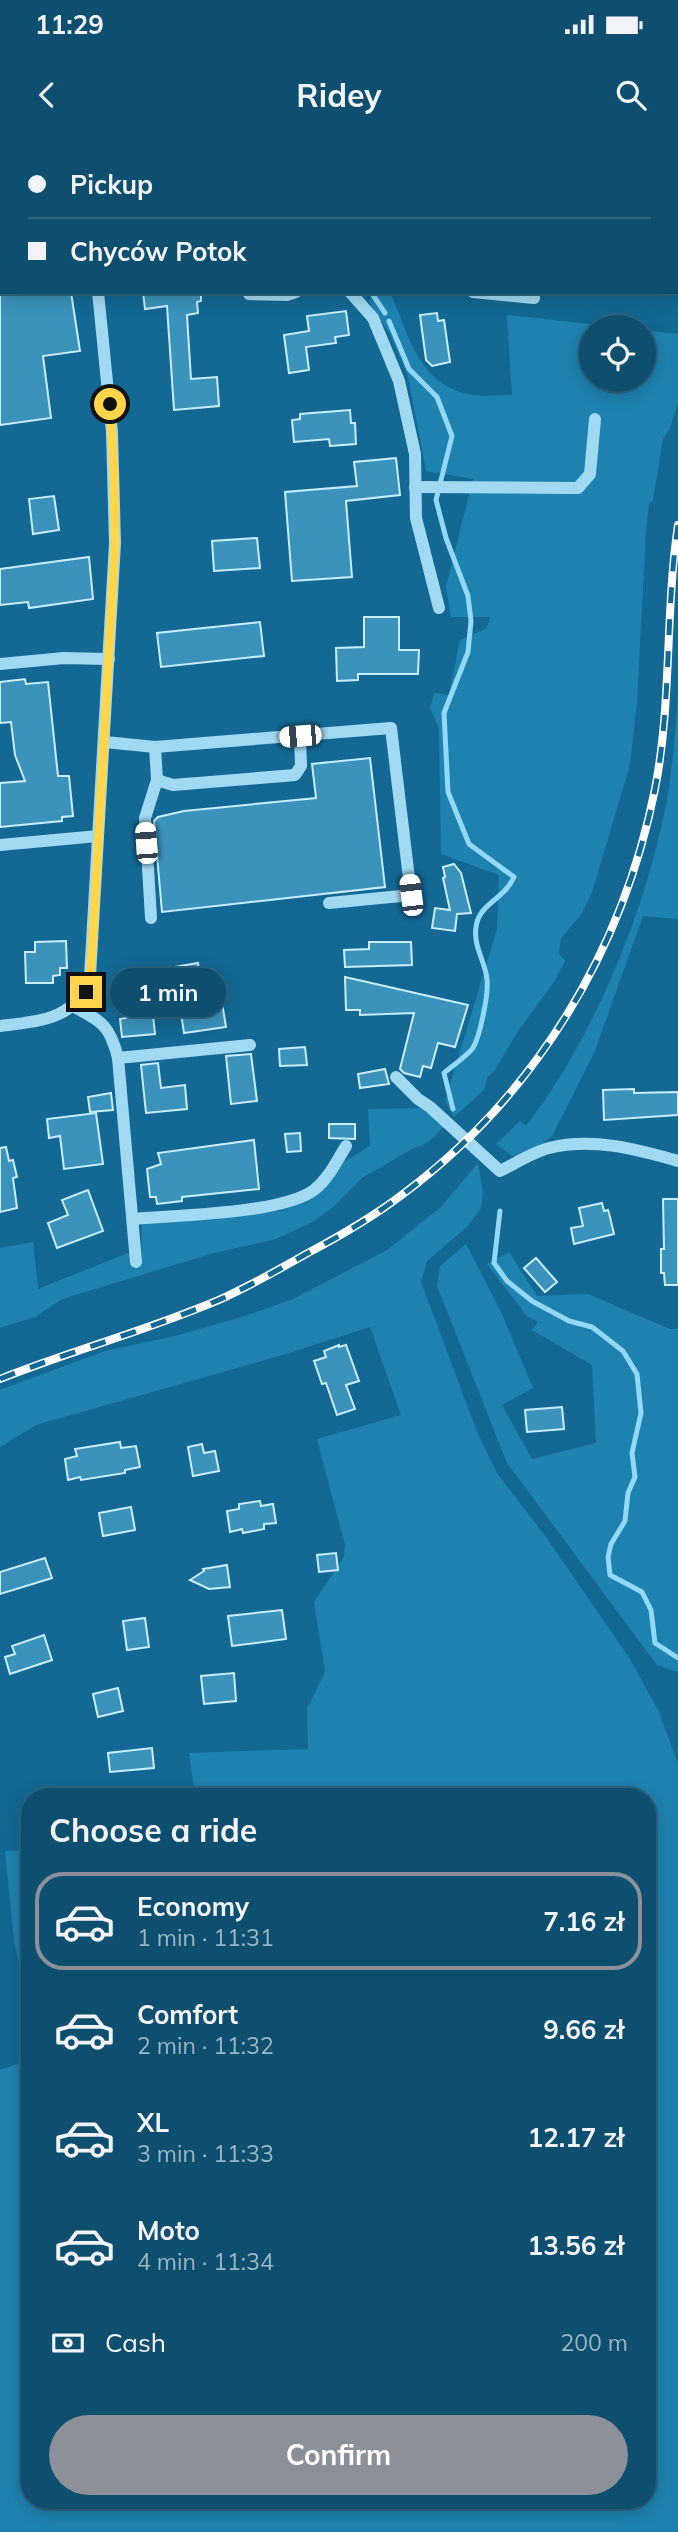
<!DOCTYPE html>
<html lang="en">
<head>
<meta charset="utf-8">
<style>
	:root { --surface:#0e4f6f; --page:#1c5977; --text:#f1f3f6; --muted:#9bb5c3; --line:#2e6682; --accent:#8c9099 }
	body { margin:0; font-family:Mulish,sans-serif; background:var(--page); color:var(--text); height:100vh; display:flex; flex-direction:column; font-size:26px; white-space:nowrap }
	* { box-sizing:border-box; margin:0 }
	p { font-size:23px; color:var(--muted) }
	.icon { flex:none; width:38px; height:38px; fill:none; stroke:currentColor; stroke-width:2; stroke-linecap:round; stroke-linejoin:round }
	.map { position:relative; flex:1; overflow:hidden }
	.panel { position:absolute; left:21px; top:1648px; width:635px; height:721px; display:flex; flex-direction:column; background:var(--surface); border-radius:28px; box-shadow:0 4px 18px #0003,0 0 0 2px var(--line) }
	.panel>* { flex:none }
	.top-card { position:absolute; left:0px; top:0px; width:679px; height:154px; box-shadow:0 4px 18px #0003,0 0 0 2px var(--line); display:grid; align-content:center; height:154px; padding:0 28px; background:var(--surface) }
	.fabs { position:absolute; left:579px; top:175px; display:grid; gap:14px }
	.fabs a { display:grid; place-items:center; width:77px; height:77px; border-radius:50%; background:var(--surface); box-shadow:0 4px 18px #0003,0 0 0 2px var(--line); font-size:35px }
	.end { position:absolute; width:32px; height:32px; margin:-16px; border:9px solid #ffd54a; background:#111; box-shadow:0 0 0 4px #111 }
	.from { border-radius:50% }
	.bubble { position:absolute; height:49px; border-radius:24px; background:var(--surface); box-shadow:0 4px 18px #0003,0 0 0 2px var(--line); font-size:23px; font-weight:700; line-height:49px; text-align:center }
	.car { position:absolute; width:21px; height:42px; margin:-21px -10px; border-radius:9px; box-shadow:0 0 5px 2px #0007; background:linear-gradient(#fff 24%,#345 0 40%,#fff 0 76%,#345 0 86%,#fff 0) }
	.top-card b { display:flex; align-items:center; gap:24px; height:66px; font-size:26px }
	.top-card b+b { border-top:2px solid var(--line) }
	.top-card i { width:18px; height:18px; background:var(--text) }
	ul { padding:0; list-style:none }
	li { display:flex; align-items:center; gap:21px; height:98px; margin:0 14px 10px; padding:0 14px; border:4px solid transparent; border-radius:28px }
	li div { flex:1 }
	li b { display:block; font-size:26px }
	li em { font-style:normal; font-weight:700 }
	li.active { border-color:var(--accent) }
	li>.icon { width:63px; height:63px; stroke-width:1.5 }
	h2 { padding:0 28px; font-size:32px; line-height:84px }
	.pay { display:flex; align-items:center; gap:18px; height:77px; padding:0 28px; font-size:26px }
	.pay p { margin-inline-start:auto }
	.primary-button { display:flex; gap:14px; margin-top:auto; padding:14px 28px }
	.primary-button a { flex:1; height:80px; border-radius:42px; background:var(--accent); color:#fff; font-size:28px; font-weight:700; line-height:80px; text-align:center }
	.status { display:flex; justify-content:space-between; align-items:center; height:49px; padding:0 35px; background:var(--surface); direction:ltr }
	.status svg { height:19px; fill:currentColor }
	header { display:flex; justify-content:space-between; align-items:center; height:91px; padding:0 28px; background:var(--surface); font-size:32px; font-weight:700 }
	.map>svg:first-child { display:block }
	.green { fill:#1e82b0 }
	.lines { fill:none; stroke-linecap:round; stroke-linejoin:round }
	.stream { stroke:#93d8f6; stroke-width:5 }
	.building { fill:#3b93bc; stroke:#c9edfd; stroke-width:2 }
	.minor { stroke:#a1d9f2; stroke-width:12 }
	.rail-casing { stroke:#fff; stroke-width:8 }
	.rail { stroke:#136994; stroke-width:5; stroke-dasharray:16; stroke-linecap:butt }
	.route { stroke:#ffd54a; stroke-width:9 }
</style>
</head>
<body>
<div class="status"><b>11:29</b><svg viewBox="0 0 49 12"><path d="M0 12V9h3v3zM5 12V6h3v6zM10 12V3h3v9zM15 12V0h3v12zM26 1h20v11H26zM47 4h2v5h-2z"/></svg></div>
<header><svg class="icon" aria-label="back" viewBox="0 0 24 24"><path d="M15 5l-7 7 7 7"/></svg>Ridey<svg class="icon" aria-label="search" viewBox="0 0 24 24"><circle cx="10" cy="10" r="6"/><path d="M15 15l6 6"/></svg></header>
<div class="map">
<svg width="678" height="2392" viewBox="0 0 678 2392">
	<rect width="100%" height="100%" fill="#136994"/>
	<g class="green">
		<path d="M373,152H385L392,156C409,198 421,248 474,255C486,257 500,255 512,255L507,175L617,187H592V240H644V190L678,194V263L669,290L663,299L653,360L649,364L646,391L637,562L630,625L592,752L581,775L561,798L559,814L565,821L554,842L518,891L495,930L487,938L484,950L454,977L445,961L497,789L499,735L441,714L439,589L430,568L434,553L449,555L460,500L487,488L490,477H451L446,447L473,339L426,331L408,236L391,196L369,162Z"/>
		<path d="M678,553V779L643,776L595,911L552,996L530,1013L512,1016L496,1004L520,981L526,986C594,898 647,768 667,659C673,624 676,588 678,553Z"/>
		<path d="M426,968L444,986C436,995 427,1006 414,1008L362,1038L333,1067L314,1081L276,1099L214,1113L62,1159L35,1177L0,1188V1108L33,1102L38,1149L141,1108L142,1084L281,1071L316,1055L345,1021L370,1006L368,969Z"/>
		<path d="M478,1023L483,1052L481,1068L468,1086L427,1121L421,1142L477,1292L497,1333L546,1397L630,1519L659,1572L678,1624V2392H0V1930L30,1920V2361H648V1657H195L189,1613L308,1609L307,1569L325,1532L314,1462L344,1417L345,1405L317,1299L401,1275L370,1187L286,1214L36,1285L0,1307V1250L105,1211L179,1195L242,1177L293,1159L387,1110L441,1067Z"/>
		<path d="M466,1104L501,1172L533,1248L502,1265L532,1319L596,1303L592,1225L532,1190L538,1182L527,1176L487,1124L509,1112L537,1156L588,1154L670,1189H678V1532L657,1525L507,1323L437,1146L440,1126Z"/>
		<path d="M30,1710V1870L14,1801L5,1711Z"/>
	</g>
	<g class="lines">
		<g class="stream">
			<path d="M373,155L385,173"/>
			<path d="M389,181L409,229L437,257L452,296L436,360L446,398L468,456L471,481L468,512L444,573L448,652L469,704L514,737C504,760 479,763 476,787C473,806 485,821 487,839C489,853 480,896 473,908C466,917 453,925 444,933L453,969"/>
			<path d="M500,1071L494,1123L507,1141L532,1161L569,1181L592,1187L623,1211L637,1234L641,1273L632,1313L635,1337L628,1353L625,1381L611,1404L608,1417L610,1435L642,1452L651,1470L655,1503L678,1518"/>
		</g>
	</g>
	<g class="building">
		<path d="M0,152H71L80,211L43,216L51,278L0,285Z"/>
		<path d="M143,152H201V161L197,162L198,173L187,175L191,239L217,237L219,266L174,270L167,166L145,169Z"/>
		<path d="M346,171L349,195L335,197L336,203L306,207L309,230L289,233L284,195L309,191L307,176Z"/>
		<path d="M437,173L438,181L444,180L450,222L432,226L426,220L420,175Z"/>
		<path d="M350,270L351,283H355L356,304L330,306L329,299L294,302L292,280L300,279V274Z"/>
		<path d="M396,318L400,355L346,361L352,437L292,441L285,352L357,346L354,322Z"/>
		<path d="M54,356L59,390L33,394L29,359Z"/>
		<path d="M257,398L260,428L214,431L212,401Z"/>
		<path d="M89,417L93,459L29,468L28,462L0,465V429Z"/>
		<path d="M364,477H399V510H419L418,534H358V540L337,541L336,508L364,507Z"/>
		<path d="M260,482L264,516L161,527L157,493Z"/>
		<path d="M25,539L26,544L48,542L58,636H69L73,676L62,677V681L0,687V643L25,641L15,615L11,582L0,583V542Z"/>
		<path d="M370,618L385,747L162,772L154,681L158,677L184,671L316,658L312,624Z"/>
		<path d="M454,724L461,733L471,773L457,774L455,791L432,788L435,768L450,770L443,738L445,737L443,727Z"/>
		<path d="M66,801L67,828H60V835L53,836V843H26L25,812H35V802Z"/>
		<path d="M369,802H411L412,825L345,827L344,810L369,809Z"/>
		<path d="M198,823L203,858L221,856L226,887L184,893L174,827Z"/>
		<path d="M345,837L468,865L455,907L438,903L431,928L423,926L420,937L404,933L400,929L414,873L360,875V870H346Z"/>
		<path d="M141,852L143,876L153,875L155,894L122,897L120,879L126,878L123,854Z"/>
		<path d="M305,907L307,925L280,926L279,909Z"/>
		<path d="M251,914L257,961L231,964L226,916Z"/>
		<path d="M158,923L161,948L185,945L187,969L146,973L141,925Z"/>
		<path d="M385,929L389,944L360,948L358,934Z"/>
		<path d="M634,949V953L678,952V975L604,980L603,950Z"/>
		<path d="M111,953L113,970L90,972L88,957Z"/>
		<path d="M96,973L103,1024L64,1029L60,996L49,998L47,979Z"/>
		<path d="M329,984H355V999L329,998Z"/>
		<path d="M300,993L301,1011L287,1012L285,994Z"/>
		<path d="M254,1000L259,1049L182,1057V1061L157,1064L156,1057H150L147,1029L161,1024L158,1013Z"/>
		<path d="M6,1007L9,1021L13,1020L17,1037L13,1038L17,1068L0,1072V1008Z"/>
		<path d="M88,1050L103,1091L57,1108L48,1083L68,1075L62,1060Z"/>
		<path d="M663,1059H678V1145H665L664,1133H661V1109H664Z"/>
		<path d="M602,1063L604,1071L608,1070L609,1073L614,1094L574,1104L571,1088L583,1086L579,1068Z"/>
		<path d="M536,1118L557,1142L545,1152L524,1128Z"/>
		<path d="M339,1205V1207L346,1205L359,1241L346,1245L355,1269L337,1275L326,1243L322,1244L314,1221L326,1217L324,1211Z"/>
		<path d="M562,1267L564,1289L527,1292L525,1270Z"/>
		<path d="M120,1302L121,1308L136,1306L140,1327L125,1330V1333L81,1340L80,1337L68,1340L65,1319L77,1316L75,1309Z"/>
		<path d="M202,1304L204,1313L215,1311L219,1331L193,1336L188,1307Z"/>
		<path d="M260,1361L261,1366L273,1364L276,1383L264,1384V1389L243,1393L242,1389L230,1392L227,1371L239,1369V1364Z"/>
		<path d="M131,1367L135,1390L103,1396L99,1373Z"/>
		<path d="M336,1413L338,1430L319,1432L317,1415Z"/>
		<path d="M45,1418L52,1438L0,1454V1432Z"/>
		<path d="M227,1425L230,1447L209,1449L190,1440L204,1431L203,1429Z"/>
		<path d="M282,1470L286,1499L232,1506L228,1476Z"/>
		<path d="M145,1478L149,1507L127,1510L123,1481Z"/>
		<path d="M44,1495L52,1520L10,1534L5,1517L15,1514L12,1506Z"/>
		<path d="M234,1533L236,1561L204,1564L201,1536Z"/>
		<path d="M118,1548L123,1571L98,1577L93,1554Z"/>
		<path d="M152,1608L154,1628L110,1632L108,1613Z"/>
	</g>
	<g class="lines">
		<g class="minor">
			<path d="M49,0L50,2"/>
			<path d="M259,0V2"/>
			<path d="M195,2L200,0"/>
			<path d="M337,2L339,0"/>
			<path d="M484,2L500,0"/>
			<path d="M0,43H2"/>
			<path d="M350,152L373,178L399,241L415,314L416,378L439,468"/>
			<path d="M473,152L534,158"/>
			<path d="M249,154L287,155L296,152"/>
			<path d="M415,347L578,348L590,334L595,279"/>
			<path d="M0,524L64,518L109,519"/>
			<path d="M105,602L155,607L391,588L411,755L329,763"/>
			<path d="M157,640L173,645L295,635L301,626L300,596"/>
			<path d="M0,705L98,696"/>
			<path d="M151,778L145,678L157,640L155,607"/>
			<path d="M74,867C102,881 110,886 118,918L250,905"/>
			<path d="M0,886C40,881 77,880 90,836L115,403L112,292L98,152"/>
			<path d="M118,918L136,1122"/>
			<path d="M396,937L418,959L430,967L500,1031C516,1023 533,1012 549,1008C591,997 637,1009 678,1021"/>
			<path d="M133,1079C176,1075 282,1074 314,1050C328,1039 337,1021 346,1006"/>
		</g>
		<defs>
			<path id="rail" d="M0,1239C73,1210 149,1190 221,1159C250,1146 278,1130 306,1114C340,1096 373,1077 403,1054C536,955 623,810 655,649C672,562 665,472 678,385"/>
		</defs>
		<use href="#rail" class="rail-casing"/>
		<use href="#rail" class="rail"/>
	</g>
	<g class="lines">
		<path class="route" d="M86,852L90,836L92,813L115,403L114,333L110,264"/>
	</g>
</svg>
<div class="fabs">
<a><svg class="icon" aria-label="locate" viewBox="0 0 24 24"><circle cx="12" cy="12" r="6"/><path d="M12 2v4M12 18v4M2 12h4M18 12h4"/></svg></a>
</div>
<i class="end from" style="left:110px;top:264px"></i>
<i class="end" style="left:86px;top:852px"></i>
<div class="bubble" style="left:110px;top:828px;width:116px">1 min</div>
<i class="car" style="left:300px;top:596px;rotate:265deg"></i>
<i class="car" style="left:146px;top:703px;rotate:356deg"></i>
<i class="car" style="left:411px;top:755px;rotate:353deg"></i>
<div class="top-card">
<b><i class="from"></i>Pickup</b>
<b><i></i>Chyców Potok</b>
</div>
<section class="panel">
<h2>Choose a ride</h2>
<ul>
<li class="active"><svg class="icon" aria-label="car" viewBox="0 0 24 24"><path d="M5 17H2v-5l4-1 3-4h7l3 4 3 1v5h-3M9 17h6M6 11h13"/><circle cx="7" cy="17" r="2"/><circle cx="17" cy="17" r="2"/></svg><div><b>Economy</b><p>1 min · 11:31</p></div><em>7.16 zł</em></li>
<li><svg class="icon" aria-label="car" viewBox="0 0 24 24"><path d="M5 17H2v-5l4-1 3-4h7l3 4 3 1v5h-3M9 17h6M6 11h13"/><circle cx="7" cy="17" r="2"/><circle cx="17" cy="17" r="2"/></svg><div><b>Comfort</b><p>2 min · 11:32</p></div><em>9.66 zł</em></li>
<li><svg class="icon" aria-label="car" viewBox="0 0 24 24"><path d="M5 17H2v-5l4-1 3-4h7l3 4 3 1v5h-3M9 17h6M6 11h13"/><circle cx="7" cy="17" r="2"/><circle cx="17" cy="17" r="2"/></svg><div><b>XL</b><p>3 min · 11:33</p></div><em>12.17 zł</em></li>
<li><svg class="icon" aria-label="car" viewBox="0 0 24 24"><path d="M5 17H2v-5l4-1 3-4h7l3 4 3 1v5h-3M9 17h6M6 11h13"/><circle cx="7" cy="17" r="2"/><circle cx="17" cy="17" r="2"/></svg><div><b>Moto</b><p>4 min · 11:34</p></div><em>13.56 zł</em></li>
</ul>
<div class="pay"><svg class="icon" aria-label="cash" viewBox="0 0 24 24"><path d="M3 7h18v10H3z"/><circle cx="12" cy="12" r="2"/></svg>Cash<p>200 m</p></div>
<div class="primary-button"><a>Confirm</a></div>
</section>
</div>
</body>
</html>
